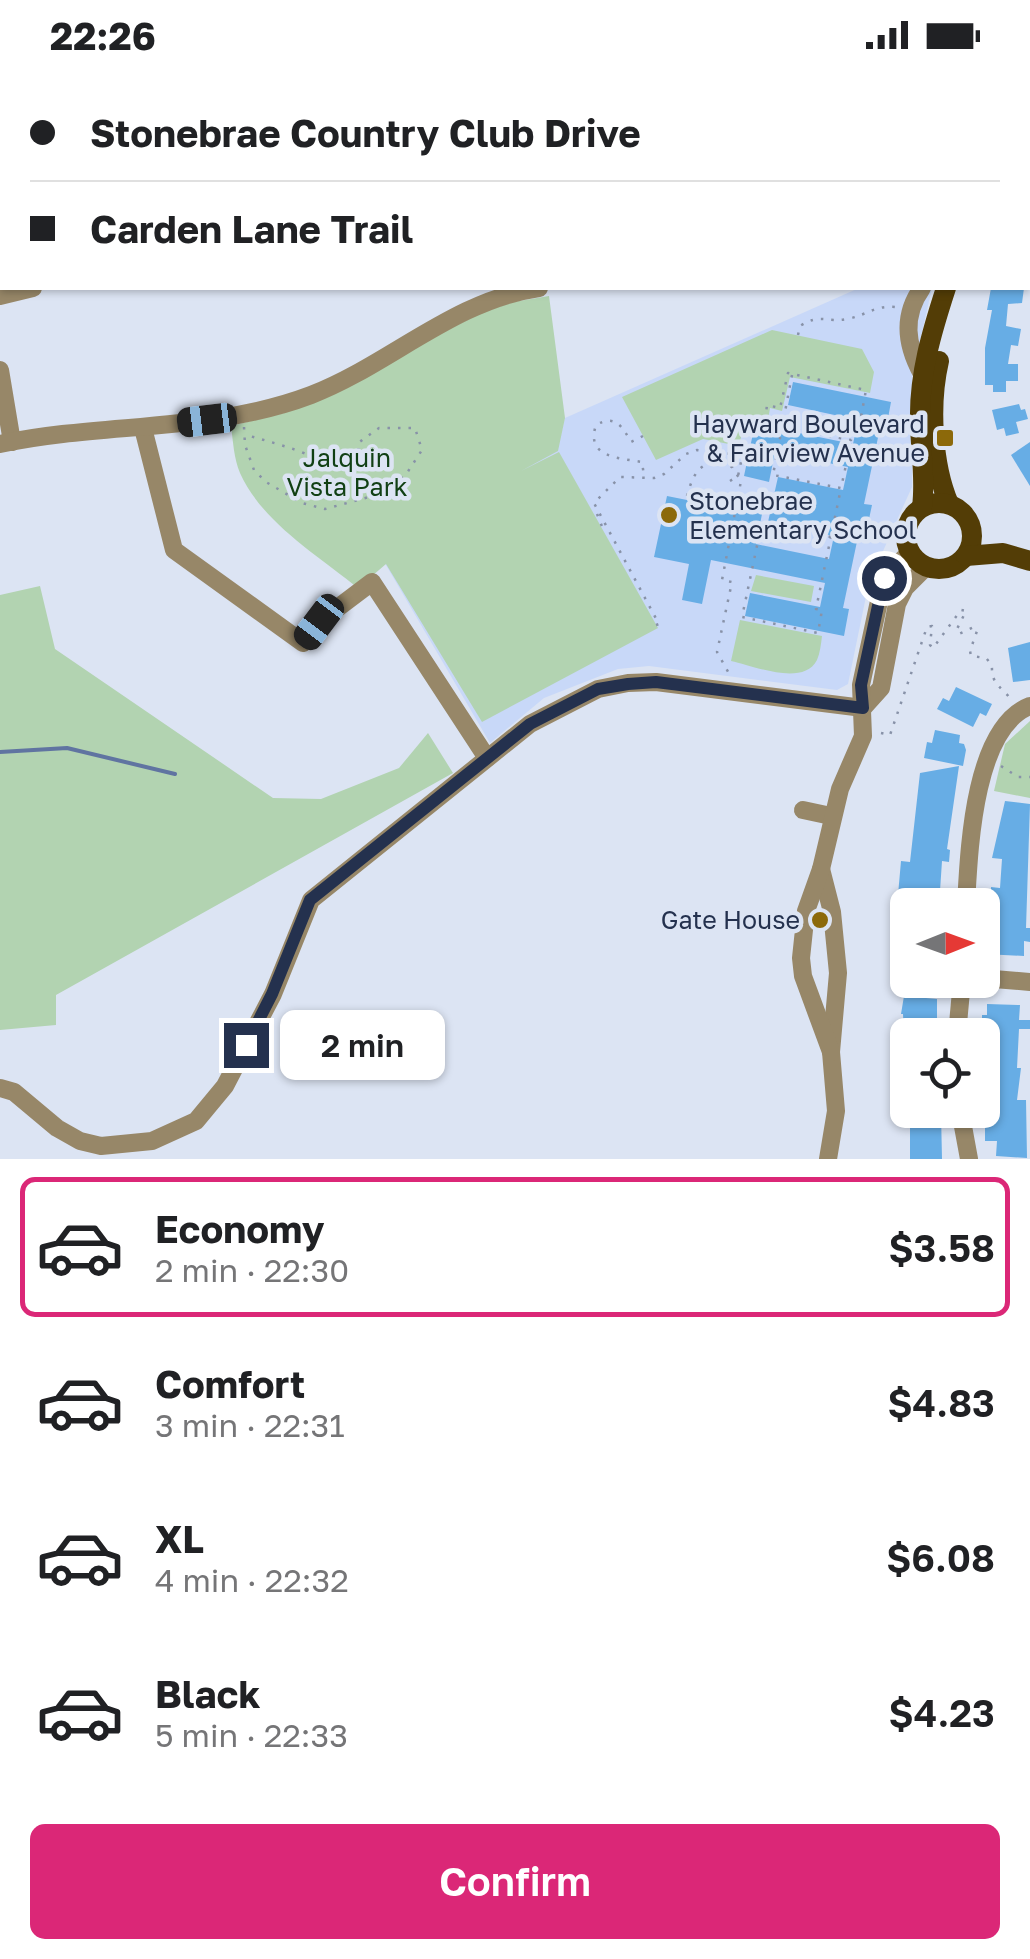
<!DOCTYPE html>
<html lang="en">
<head>
<meta charset="utf-8">
<style>
	:root { --surface:#fff; --page:#f2f2f2; --text:#202124; --muted:#757577; --line:#e0e0e0; --accent:#db2777 }
	body { margin:0; font-family:"Golos Text",sans-serif; background:var(--page); color:var(--text); height:100vh; display:flex; flex-direction:column; font-size:38px; white-space:nowrap }
	* { box-sizing:border-box; margin:0 }
	p { font-size:32px; color:var(--muted) }
	.icon { flex:none; width:55px; height:55px; fill:none; stroke:currentColor; stroke-width:2; stroke-linecap:round; stroke-linejoin:round }
	.map { position:relative; height:1089px; overflow:hidden }
	.panel { display:flex; flex-direction:column; background:var(--surface); flex:1 }
	.panel>* { flex:none }
	.hud { position:absolute; left:0px; top:0px; width:1030px; height:220px; box-shadow:0 2px 8px #0004; display:grid; align-content:center; height:220px; padding:0 30px; background:var(--surface) }
	.needle { width:65px; rotate:89deg }
	.tools { position:absolute; left:890px; top:818px; display:grid; gap:20px }
	.tools a { display:grid; place-items:center; width:110px; height:110px; border-radius:15px; background:var(--surface); box-shadow:0 2px 8px #0004; font-size:50px }
	.end { position:absolute; width:45px; height:45px; margin:-22px; border:12px solid #24314e; background:#fff; box-shadow:0 0 0 5px #fff }
	.from { border-radius:50% }
	.bubble { position:absolute; height:70px; border-radius:15px; background:var(--surface); box-shadow:0 2px 8px #0004; font-size:32px; font-weight:600; line-height:70px; text-align:center }
	.car { position:absolute; width:30px; height:60px; margin:-30px -15px; border-radius:12px; box-shadow:0 0 8px 2px #0007; background:linear-gradient(#222 24%,#8ab4d8 0 40%,#222 0 76%,#8ab4d8 0 86%,#222 0) }
	.hud b { display:flex; align-items:center; gap:35px; height:95px; font-size:38px }
	.hud b+b { border-top:2px solid var(--line) }
	.hud i { width:25px; height:25px; background:var(--text) }
	ul { padding:18px 0 0; list-style:none }
	li { display:flex; align-items:center; gap:30px; height:140px; margin:0 20px 15px; padding:0 10px; border:5px solid transparent; border-radius:15px }
	li div { flex:1 }
	li b { display:block; font-size:38px }
	li em { font-style:normal; font-weight:600 }
	li.active { border-color:var(--accent) }
	li>.icon { width:90px; height:90px; stroke-width:1.5 }
	.primary-button { display:flex; gap:20px; margin-top:auto; padding:20px 30px }
	.primary-button a { flex:1; height:115px; border-radius:15px; background:var(--accent); color:#fff; font-size:40px; font-weight:600; line-height:115px; text-align:center }
	.status { display:flex; justify-content:space-between; align-items:center; height:70px; padding:0 50px; background:var(--surface); direction:ltr }
	.status svg { height:28px; fill:currentColor }
	.map>svg:first-child { display:block }
	.built { fill:#c8d8f8 }
	.green { fill:#b2d3b1 }
	.lines { fill:none; stroke-linecap:round; stroke-linejoin:round }
	.stream { stroke:#6074a1; stroke-width:4 }
	.building { fill:#67ade5 }
	.path { stroke:#8892a8; stroke-width:2.5; stroke-dasharray:2.5 8; stroke-linecap:butt }
	.minor { stroke:#978768; stroke-width:18 }
	.major { stroke:#533d06; stroke-width:20 }
	.route { stroke:#24314e; stroke-width:12 }
	.poi-dot { fill:#8c690a; stroke:#dce4f3; stroke-width:4 }
	.labels { text-anchor:middle; stroke-width:9; stroke-linejoin:round; paint-order:stroke }
	.poi-label { font-size:25px; fill:#24314e; stroke:#dce4f3; text-anchor:end }
	.park-label { font-size:25px; fill:#114014; stroke:#dce4f3 }
</style>
</head>
<body>
<div class="status"><b>22:26</b><svg viewBox="0 0 49 12"><path d="M0 12V9h3v3zM5 12V6h3v6zM10 12V3h3v9zM15 12V0h3v12zM26 1h20v11H26zM47 4h2v5h-2z"/></svg></div>
<div class="map">
<svg width="1030" height="1089" viewBox="0 0 1030 1089">
	<rect width="100%" height="100%" fill="#dce4f3"/>
	<path class="built" d="M859,218H932L912,307V417L869,512L848,614L837,620L649,596L618,599L544,628L490,673L376,478L557,381L565,348Z"/>
	<g class="green">
		<path d="M549,226L565,348L558,381L521,401L559,382L658,558L482,652L386,494L358,518C317,485 262,452 240,403C234,389 233,371 231,356L284,343L483,242L513,232Z"/>
		<path d="M772,260L862,279L874,302L870,323L790,307L782,341L770,338L767,356L744,354L739,376L703,369L656,390L622,327Z"/>
		<path d="M756,505L814,516L811,532L751,521Z"/>
		<path d="M40,516L55,579L273,728L321,729L399,698L428,663L453,703L56,925V955L0,960V525Z"/>
		<path d="M740,550L822,566C821,574 820,583 817,590C803,617 754,596 731,591Z"/>
		<path d="M1030,651V728L994,721L1005,674Z"/>
	</g>
	<g class="lines">
		<path class="stream" d="M0,682L67,678L175,704"/>
	</g>
	<g class="building">
		<path d="M991,218H1024L1022,233L1008,234L1006,256L1021,259L1018,276L1011,275L1008,294H1018V311H1006V322H993V315H985V278L992,240H987Z"/>
		<path d="M793,312L891,332L886,359L880,358L864,434L872,435L866,463L859,462L843,538L849,539L844,566L745,546L750,523L820,537L825,513L711,490L702,534L682,530L689,494L654,487L667,426L702,433L704,425L724,429L723,436L762,444L756,474L829,489L834,466L768,452L778,407L843,420L848,397L775,382L769,412L744,406L755,354L853,374L858,350L788,335Z"/>
		<path d="M1019,334L1021,340L1025,339L1028,349L1016,352L1019,363L1006,366L1004,358L997,360L992,340Z"/>
		<path d="M1030,372V416L1011,385Z"/>
		<path d="M1030,572V610L1013,612L1008,578Z"/>
		<path d="M956,617L992,634L986,646L980,643L973,657L937,639L943,628L949,631Z"/>
		<path d="M935,660L960,665L959,673L964,674L966,680L963,696L924,688L927,672L932,673Z"/>
		<path d="M959,696L947,779L950,780L949,792L942,791L940,821H944L942,835H901L902,826L898,825L901,791L910,792L920,703Z"/>
		<path d="M1005,731L1030,734L1026,858H1030V872L1024,871V886L984,884V872H991V817L1000,818L1002,789L992,788Z"/>
		<path d="M904,926L937,929V965H904L903,944H901Z"/>
		<path d="M987,934L1020,935L1019,950H1030V959H1019L1017,998H1021L1017,1030H1026L1027,1088L996,1086L997,1071H985V1043L990,1041L991,1022H985V1009L982,1008L987,977H982V945H987Z"/>
		<path d="M907,1040L941,1043L942,1089H910V1056H904Z"/>
	</g>
	<g class="lines">
		<g class="path">
			<path d="M258,2L260,0"/>
			<path d="M0,111L2,110"/>
			<path d="M798,265L800,256C820,243 827,253 847,249C865,246 875,235 895,237"/>
			<path d="M792,305L773,405L841,418L851,372"/>
			<path d="M244,357L245,375L254,400L266,412L302,433L325,439L380,424L405,406L422,380L415,358H379L358,373L359,392L352,398C330,398 319,389 299,381C282,375 264,370 246,365"/>
			<path d="M643,366L631,372C622,356 615,344 596,355C585,388 620,388 642,392L644,406"/>
			<path d="M730,411L738,406L750,350L765,352L767,335L780,338L788,303L866,320L861,347H856L851,370L782,357"/>
			<path d="M687,426C694,400 703,386 732,397L741,411L722,510L732,512L717,582L731,607"/>
			<path d="M597,444L603,459"/>
			<path d="M831,467L762,452L742,547L818,563L822,540L816,539L841,418"/>
			<path d="M656,555L659,554L594,433L620,407L654,408L664,404L686,384L697,380L741,385"/>
			<path d="M881,663L890,665L927,557L932,556L930,575L933,578L961,540L966,541L957,559L959,564L974,557L977,561L970,581L971,586L986,588L992,595C991,616 1002,616 1013,632"/>
			<path d="M1001,696L1018,707H1030"/>
		</g>
		<g class="minor">
			<path d="M906,0V2"/>
			<path d="M592,2L601,0"/>
			<path d="M922,218C902,246 906,275 922,304"/>
			<path d="M0,226L33,218"/>
			<path d="M0,300L12,372"/>
			<path d="M143,358L174,480L303,573L319,552L372,512L487,688"/>
			<path d="M0,374C103,352 211,363 311,325C389,295 454,230 539,218"/>
			<path d="M863,638L881,618L897,534L905,518L926,497"/>
			<path d="M803,740L831,746"/>
			<path d="M821,799L832,842L838,903L831,982L836,1041L828,1089"/>
			<path d="M966,835C969,782 973,658 1030,636"/>
			<path d="M982,908L1030,912"/>
			<path d="M957,965L962,910"/>
			<path d="M831,982L803,906L801,888L806,841L821,799L840,719L863,666L861,615L884,508L910,482"/>
			<path d="M0,1018L14,1022L57,1058L80,1071L101,1076L152,1071L196,1051L225,1016L273,924L311,830L530,654L598,619L628,613L656,612L863,638"/>
			<path d="M960,1040L969,1089"/>
		</g>
		<g class="major">
			<path d="M1023,2L1024,0"/>
			<path d="M1028,29L1030,22"/>
			<path d="M939,291C929,334 932,394 949,434"/>
			<circle cx="939" cy="466" r="33"/>
			<path d="M922,437C926,407 920,379 920,350C919,304 932,261 946,218"/>
			<path d="M966,486L1003,483L1030,491"/>
		</g>
	</g>
	<g class="lines">
		<path class="route" d="M246,975L272,924L310,830L530,654L598,619L628,614L656,612L863,638L861,615L884,508"/>
	</g>
	<g class="poi-dot">
		<rect x="935" y="358" width="20" height="20" rx="5"/>
		<circle cx="669" cy="445" r="10"/>
		<circle cx="820" cy="850" r="10"/>
	</g>
	<g class="labels">
		<g class="poi-label">
			<text x="925" y="363">Hayward Boulevard<tspan x="925" dy="29">&amp; Fairview Avenue</tspan></text>
			<text x="689" y="440" text-anchor="start">Stonebrae<tspan x="689" dy="29">Elementary School</tspan></text>
			<text x="800" y="859">Gate House</text>
		</g>
		<g class="park-label">
			<text x="347" y="397">Jalquin<tspan x="347" dy="29">Vista Park</tspan></text>
		</g>
	</g>
</svg>
<div class="tools">
<a><svg class="needle" viewBox="-14 -14 28 28"><path d="M0-13l5 13h-10z" fill="#e53935"/><path d="M0 13l5-13h-10z" fill="#757577"/></svg></a>
<a><svg class="icon" aria-label="locate" viewBox="0 0 24 24"><circle cx="12" cy="12" r="6"/><path d="M12 2v4M12 18v4M2 12h4M18 12h4"/></svg></a>
</div>
<i class="end from" style="left:884px;top:508px"></i>
<i class="end" style="left:246px;top:975px"></i>
<div class="bubble" style="left:280px;top:940px;width:165px">2 min</div>
<i class="car" style="left:207px;top:350px;rotate:263deg"></i>
<i class="car" style="left:319px;top:552px;rotate:217deg"></i>
<div class="hud">
<b><i class="from"></i>Stonebrae Country Club Drive</b>
<b><i></i>Carden Lane Trail</b>
</div>
</div>
<section class="panel">
<ul>
<li class="active"><svg class="icon" aria-label="car" viewBox="0 0 24 24"><path d="M5 17H2v-5l4-1 3-4h7l3 4 3 1v5h-3M9 17h6M6 11h13"/><circle cx="7" cy="17" r="2"/><circle cx="17" cy="17" r="2"/></svg><div><b>Economy</b><p>2 min · 22:30</p></div><em>$3.58</em></li>
<li><svg class="icon" aria-label="car" viewBox="0 0 24 24"><path d="M5 17H2v-5l4-1 3-4h7l3 4 3 1v5h-3M9 17h6M6 11h13"/><circle cx="7" cy="17" r="2"/><circle cx="17" cy="17" r="2"/></svg><div><b>Comfort</b><p>3 min · 22:31</p></div><em>$4.83</em></li>
<li><svg class="icon" aria-label="car" viewBox="0 0 24 24"><path d="M5 17H2v-5l4-1 3-4h7l3 4 3 1v5h-3M9 17h6M6 11h13"/><circle cx="7" cy="17" r="2"/><circle cx="17" cy="17" r="2"/></svg><div><b>XL</b><p>4 min · 22:32</p></div><em>$6.08</em></li>
<li><svg class="icon" aria-label="car" viewBox="0 0 24 24"><path d="M5 17H2v-5l4-1 3-4h7l3 4 3 1v5h-3M9 17h6M6 11h13"/><circle cx="7" cy="17" r="2"/><circle cx="17" cy="17" r="2"/></svg><div><b>Black</b><p>5 min · 22:33</p></div><em>$4.23</em></li>
</ul>
<div class="primary-button"><a>Confirm</a></div>
</section>
</body>
</html>
